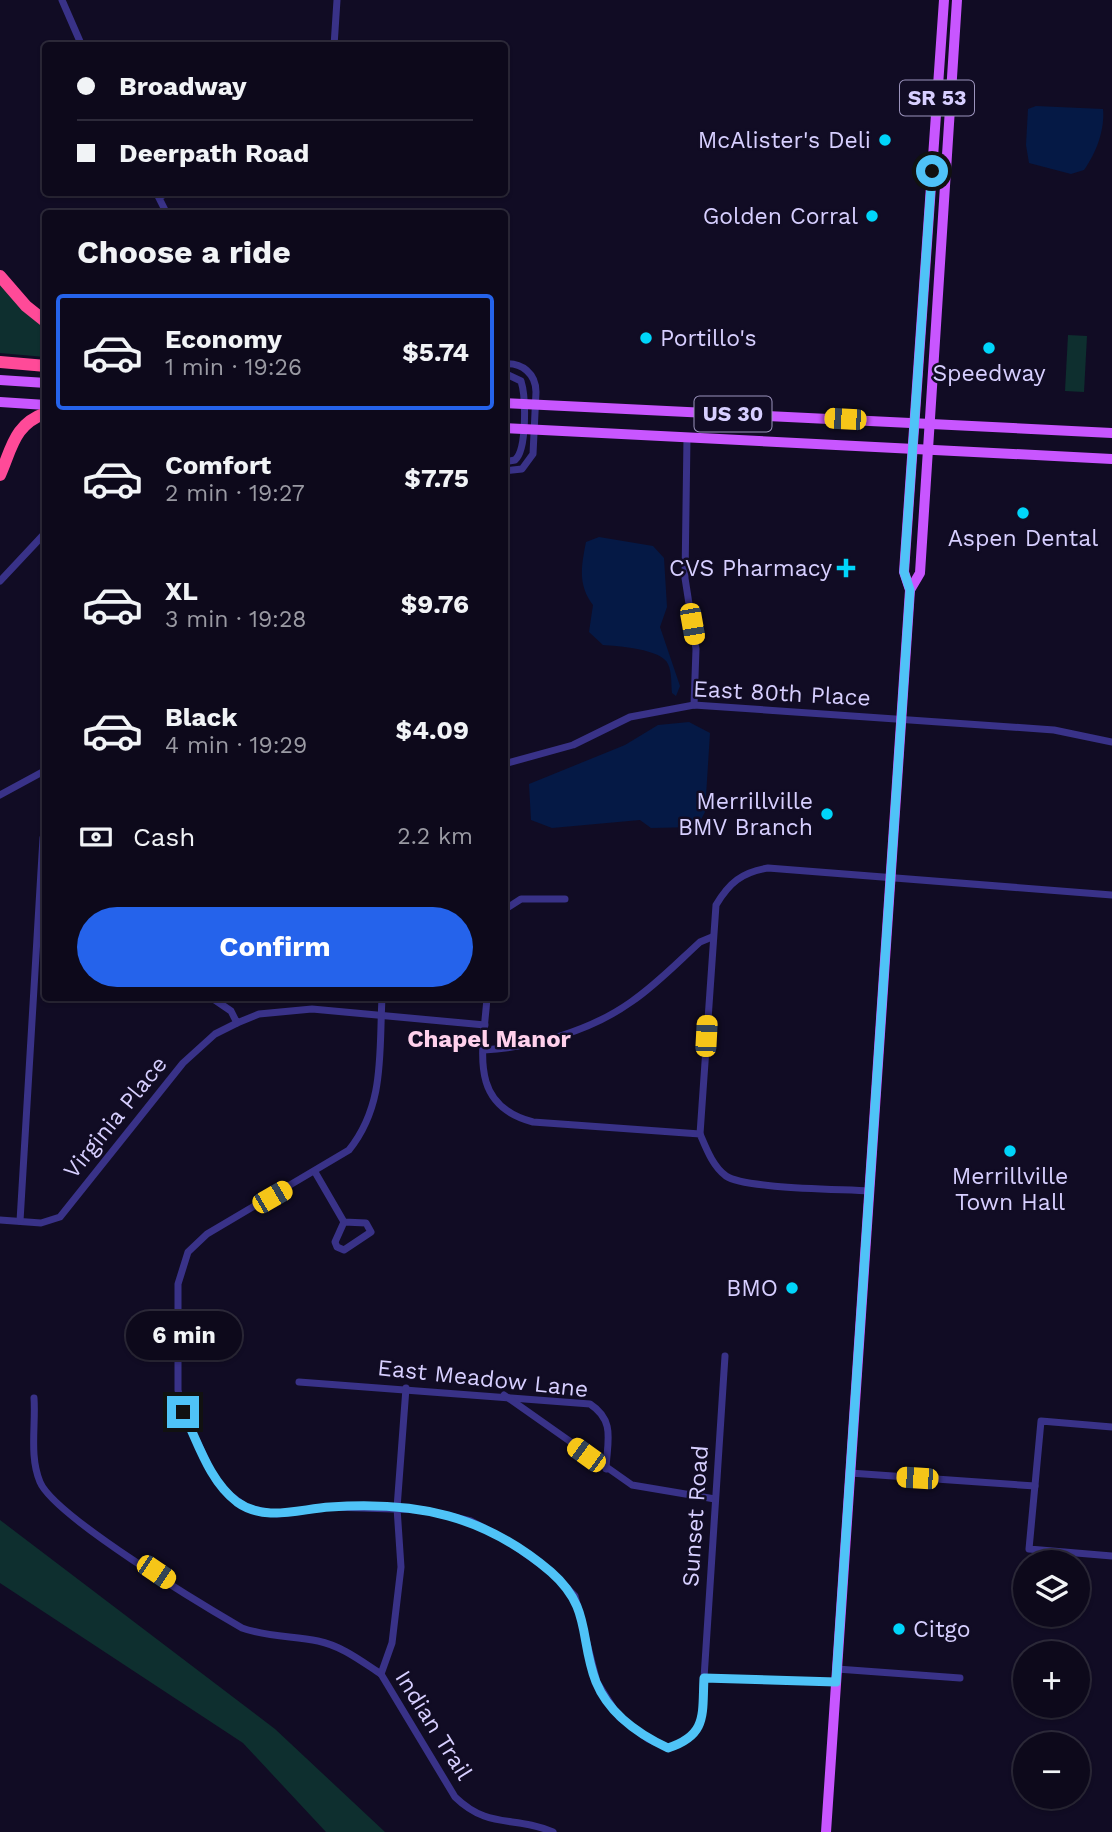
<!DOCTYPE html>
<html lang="en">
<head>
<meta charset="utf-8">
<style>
	:root { --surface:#0d091b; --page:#161224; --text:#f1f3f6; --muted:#9a9aa3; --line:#2d2a3a; --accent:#2563eb }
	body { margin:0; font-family:"Work Sans",sans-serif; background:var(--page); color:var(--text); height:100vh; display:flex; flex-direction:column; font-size:26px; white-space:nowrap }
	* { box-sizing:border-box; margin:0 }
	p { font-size:23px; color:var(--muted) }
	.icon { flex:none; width:38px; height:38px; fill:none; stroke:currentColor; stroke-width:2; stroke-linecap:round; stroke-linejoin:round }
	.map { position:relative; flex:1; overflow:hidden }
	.panel { position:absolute; left:42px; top:210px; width:466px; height:791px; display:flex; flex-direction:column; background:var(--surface); border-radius:7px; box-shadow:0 2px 5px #0004,0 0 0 2px var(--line) }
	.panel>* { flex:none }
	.guide { position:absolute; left:42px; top:42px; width:466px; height:154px; border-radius:7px; box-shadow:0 2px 5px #0004,0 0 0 2px var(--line); display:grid; align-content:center; height:154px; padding:0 35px; background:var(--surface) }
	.tools { position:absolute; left:1013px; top:1550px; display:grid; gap:14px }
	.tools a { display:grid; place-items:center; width:77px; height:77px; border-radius:50%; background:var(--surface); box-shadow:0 2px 5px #0004,0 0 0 2px var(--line); font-size:35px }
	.end { position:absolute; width:32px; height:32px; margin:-16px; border:9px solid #4fc3f7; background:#111; box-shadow:0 0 0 4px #111 }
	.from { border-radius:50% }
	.bubble { position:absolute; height:49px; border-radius:24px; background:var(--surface); box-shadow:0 2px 5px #0004,0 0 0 2px var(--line); font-size:23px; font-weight:700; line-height:49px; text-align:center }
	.car { position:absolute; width:21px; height:42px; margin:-21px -10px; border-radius:9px; box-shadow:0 0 5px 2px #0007; background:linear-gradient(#f5c518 24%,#345 0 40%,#f5c518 0 76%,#345 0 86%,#f5c518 0) }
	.guide b { display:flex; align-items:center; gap:24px; height:66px; font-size:26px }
	.guide b+b { border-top:2px solid var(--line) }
	.guide i { width:18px; height:18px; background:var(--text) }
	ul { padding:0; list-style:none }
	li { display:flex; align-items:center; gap:21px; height:116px; margin:0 14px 10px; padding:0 21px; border:4px solid transparent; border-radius:7px }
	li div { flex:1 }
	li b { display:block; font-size:26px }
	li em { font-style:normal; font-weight:700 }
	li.current { border-color:var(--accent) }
	li>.icon { width:63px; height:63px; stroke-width:1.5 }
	h2 { padding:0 35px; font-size:32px; line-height:84px }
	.pay { display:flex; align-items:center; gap:18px; height:77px; padding:0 35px; font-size:26px }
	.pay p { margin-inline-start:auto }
	.primary-button { display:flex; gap:14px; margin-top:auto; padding:14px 35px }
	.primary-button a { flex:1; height:80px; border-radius:42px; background:var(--accent); color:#fff; font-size:28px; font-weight:700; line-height:80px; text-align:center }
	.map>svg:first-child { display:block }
	.green { fill:#0e2f2f }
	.water { fill:#051945 }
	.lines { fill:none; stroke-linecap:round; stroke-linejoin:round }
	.street { stroke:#393288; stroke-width:7 }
	.primary { stroke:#c856ff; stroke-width:10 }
	.highway { stroke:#ff4a98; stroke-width:12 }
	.route { stroke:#4fc3f7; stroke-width:9 }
	.poi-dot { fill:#00d5fa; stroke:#110c24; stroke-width:2.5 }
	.labels { text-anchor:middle; stroke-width:5; stroke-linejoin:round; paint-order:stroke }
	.shield { fill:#110c24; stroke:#9c94bd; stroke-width:2 }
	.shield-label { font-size:21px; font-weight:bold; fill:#d7cfff }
	.poi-label { font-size:23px; fill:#d7cfff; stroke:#110c24; text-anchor:end }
	.street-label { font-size:23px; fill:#d7cfff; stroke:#110c24 }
	.neighbourhood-label { font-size:24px; font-weight:bold; fill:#ffd1ec; stroke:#110c24 }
</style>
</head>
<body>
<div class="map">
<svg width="1112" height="1832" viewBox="0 0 1112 1832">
	<rect width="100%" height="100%" fill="#110c24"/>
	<g class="green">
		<path d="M0,283L45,327V357L0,353Z"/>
		<path d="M1068,335L1087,336L1084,392L1065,391Z"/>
		<path d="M0,1520L275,1729L385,1832H326L243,1743L0,1583Z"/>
	</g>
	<g class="water">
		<path d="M1036,106L1103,109C1105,130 1096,153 1084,170L1071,174L1029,163L1026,145L1028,109Z"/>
		<path d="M599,537L653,546L664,558L667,607L660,627L680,686L676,696L672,693C671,684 672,672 668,664C662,649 617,646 603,645L589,632L593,605C578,585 581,567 586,542Z"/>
		<path d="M689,722L710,733L705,812L697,827L651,828L640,820L552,828L531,820L529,784L625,745L658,725Z"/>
	</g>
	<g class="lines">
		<g class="street">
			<path d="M62,0L82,46"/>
			<path d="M334,46L337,0"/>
			<path d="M156,192L167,214"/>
			<path d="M159,197L169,192"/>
			<path d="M504,364C522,362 536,374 536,392L533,454L522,469L504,471"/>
			<path d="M504,373L521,381C526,397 527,450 515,460L504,462"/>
			<path d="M687,437L685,578L696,649L694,705"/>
			<path d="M0,581L46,532"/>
			<path d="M504,764L573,745L630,717L694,705L1054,730L1112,742"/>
			<path d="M0,795L46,770"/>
			<path d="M504,910L521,899H565"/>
			<path d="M212,998L231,1011L237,1023L259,1014L312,1009L485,1025"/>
			<path d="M382,998C379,1054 385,1105 349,1150L207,1234L188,1252L178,1284V1390L183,1412L215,1479L225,1491L247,1508L277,1514L330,1507L424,1510L471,1521L505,1539L551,1572L575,1596L597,1682L619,1717L648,1739L669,1748C708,1735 702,1714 704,1678L836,1682"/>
			<path d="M487,998C483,1051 468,1105 533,1122L700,1134C706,1148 713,1167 726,1176C745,1189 842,1189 869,1191"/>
			<path d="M484,1050C534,1047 590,1031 631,1002C656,985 678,962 700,942L712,937"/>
			<path d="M700,1134L716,905C729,883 742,872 768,868L1112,895"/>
			<path d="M315,1172L344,1222L335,1242L337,1247L344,1250L371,1232L366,1223L344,1222"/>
			<path d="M0,1220L41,1223L60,1217L183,1063L215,1034L237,1023"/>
			<path d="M20,1221L43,838"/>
			<path d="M299,1382L590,1404C616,1421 607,1442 606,1469"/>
			<path d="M504,1395L632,1485L715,1499"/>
			<path d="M34,1398C36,1425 29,1456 40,1482C54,1516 204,1606 242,1628C267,1637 292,1636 318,1641C342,1646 361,1661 381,1674L455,1797C489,1830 514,1815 553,1832"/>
			<path d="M1112,1427L1041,1421L1029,1549L1112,1556"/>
			<path d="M850,1473L1035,1486"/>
			<path d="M837,1669L960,1678"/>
			<path d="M381,1674L392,1643L401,1567L397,1508L406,1388"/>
			<path d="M704,1678L725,1356"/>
		</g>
		<g class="primary">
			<path d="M0,380L46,383"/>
			<path d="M0,402L46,405"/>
			<path d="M504,403L1112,433"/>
			<path d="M504,428L1112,459"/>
			<path d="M910,590L920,573L957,0"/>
			<path d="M826,1832L910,590L904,572L944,0"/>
		</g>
		<g class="highway">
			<path d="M0,276L26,306L46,322"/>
			<path d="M0,362L46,366"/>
			<path d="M0,475C12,448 14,424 46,413"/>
		</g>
	</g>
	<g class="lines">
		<path class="route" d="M183,1412C198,1442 209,1481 237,1502C265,1522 299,1509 330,1507C417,1501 484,1515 551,1572C592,1608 579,1638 596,1682C609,1714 638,1734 668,1748C708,1735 702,1714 704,1678L836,1682L910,590L904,572L932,171"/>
	</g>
	<g class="poi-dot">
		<circle cx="885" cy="140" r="7"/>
		<circle cx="872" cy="216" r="7"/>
		<circle cx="646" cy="338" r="7"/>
		<circle cx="989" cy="348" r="7"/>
		<circle cx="1023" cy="513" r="7"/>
		<path d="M842.5 557.5h7v7h7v7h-7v7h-7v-7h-7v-7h7z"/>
		<circle cx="827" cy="814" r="7"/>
		<circle cx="1010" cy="1151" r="7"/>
		<circle cx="792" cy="1288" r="7"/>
		<circle cx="899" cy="1629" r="7"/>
	</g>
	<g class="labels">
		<g class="shield">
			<rect x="900" y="80.5" width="74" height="35" rx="5"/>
			<rect x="694.5" y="396.5" width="77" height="35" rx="5"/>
		</g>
		<g class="shield-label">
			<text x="937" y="105">SR 53</text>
			<text x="733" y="421">US 30</text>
		</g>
		<g class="poi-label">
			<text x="871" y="148">McAlister's Deli</text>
			<text x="858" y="224">Golden Corral</text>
			<text x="660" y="346" text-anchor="start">Portillo's</text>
			<text x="989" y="381" text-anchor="middle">Speedway</text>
			<text x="1023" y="546" text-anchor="middle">Aspen Dental</text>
			<text x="832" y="576">CVS Pharmacy</text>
			<text x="813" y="809">Merrillville<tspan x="813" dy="26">BMV Branch</tspan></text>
			<text x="1010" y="1184" text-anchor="middle">Merrillville<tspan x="1010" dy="26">Town Hall</tspan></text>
			<text x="778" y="1296">BMO</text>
			<text x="913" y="1637" text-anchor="start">Citgo</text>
		</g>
		<g class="street-label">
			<text transform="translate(782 693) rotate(3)" y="8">East 80th Place</text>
			<text transform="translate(115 1117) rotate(-51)" y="8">Virginia Place</text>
			<text transform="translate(483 1378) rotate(6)" y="8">East Meadow Lane</text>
			<text transform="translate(695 1516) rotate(-86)" y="8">Sunset Road</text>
			<text transform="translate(434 1725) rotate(58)" y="8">Indian Trail</text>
		</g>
		<g class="neighbourhood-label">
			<text x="489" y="1047">Chapel Manor</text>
		</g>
	</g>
</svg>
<div class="tools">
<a><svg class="icon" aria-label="layers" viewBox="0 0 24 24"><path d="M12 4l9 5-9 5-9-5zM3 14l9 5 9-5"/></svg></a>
<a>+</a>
<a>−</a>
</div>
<i class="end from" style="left:932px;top:171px"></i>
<i class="end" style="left:183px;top:1412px"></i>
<div class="bubble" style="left:126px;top:1311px;width:116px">6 min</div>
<i class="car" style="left:845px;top:419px;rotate:273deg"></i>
<i class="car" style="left:692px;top:624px;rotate:170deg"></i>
<i class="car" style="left:706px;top:1036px;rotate:3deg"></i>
<i class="car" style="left:272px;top:1197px;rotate:60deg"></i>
<i class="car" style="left:586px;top:1455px;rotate:306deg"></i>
<i class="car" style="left:917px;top:1478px;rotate:274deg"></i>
<i class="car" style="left:156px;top:1572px;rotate:124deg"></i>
<div class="guide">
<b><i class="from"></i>Broadway</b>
<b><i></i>Deerpath Road</b>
</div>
<section class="panel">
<h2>Choose a ride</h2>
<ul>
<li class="current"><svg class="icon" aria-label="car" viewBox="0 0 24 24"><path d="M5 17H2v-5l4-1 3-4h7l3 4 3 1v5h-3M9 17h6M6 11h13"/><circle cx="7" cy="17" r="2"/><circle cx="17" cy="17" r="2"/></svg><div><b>Economy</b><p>1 min · 19:26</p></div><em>$5.74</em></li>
<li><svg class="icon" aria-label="car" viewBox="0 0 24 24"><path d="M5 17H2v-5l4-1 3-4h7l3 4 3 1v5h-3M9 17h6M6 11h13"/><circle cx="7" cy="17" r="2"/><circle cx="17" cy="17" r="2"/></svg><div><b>Comfort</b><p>2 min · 19:27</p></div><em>$7.75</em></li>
<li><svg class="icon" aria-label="car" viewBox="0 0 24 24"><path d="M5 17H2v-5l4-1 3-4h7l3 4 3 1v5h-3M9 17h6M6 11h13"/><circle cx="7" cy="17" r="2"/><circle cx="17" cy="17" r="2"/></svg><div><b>XL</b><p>3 min · 19:28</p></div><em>$9.76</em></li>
<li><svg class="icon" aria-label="car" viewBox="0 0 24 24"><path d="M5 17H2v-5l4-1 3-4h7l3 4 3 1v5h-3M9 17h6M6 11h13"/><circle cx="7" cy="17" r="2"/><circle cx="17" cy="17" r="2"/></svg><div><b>Black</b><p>4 min · 19:29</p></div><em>$4.09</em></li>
</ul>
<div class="pay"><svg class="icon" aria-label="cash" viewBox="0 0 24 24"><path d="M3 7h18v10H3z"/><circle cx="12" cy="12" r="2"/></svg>Cash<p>2.2 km</p></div>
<div class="primary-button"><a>Confirm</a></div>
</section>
</div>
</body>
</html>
